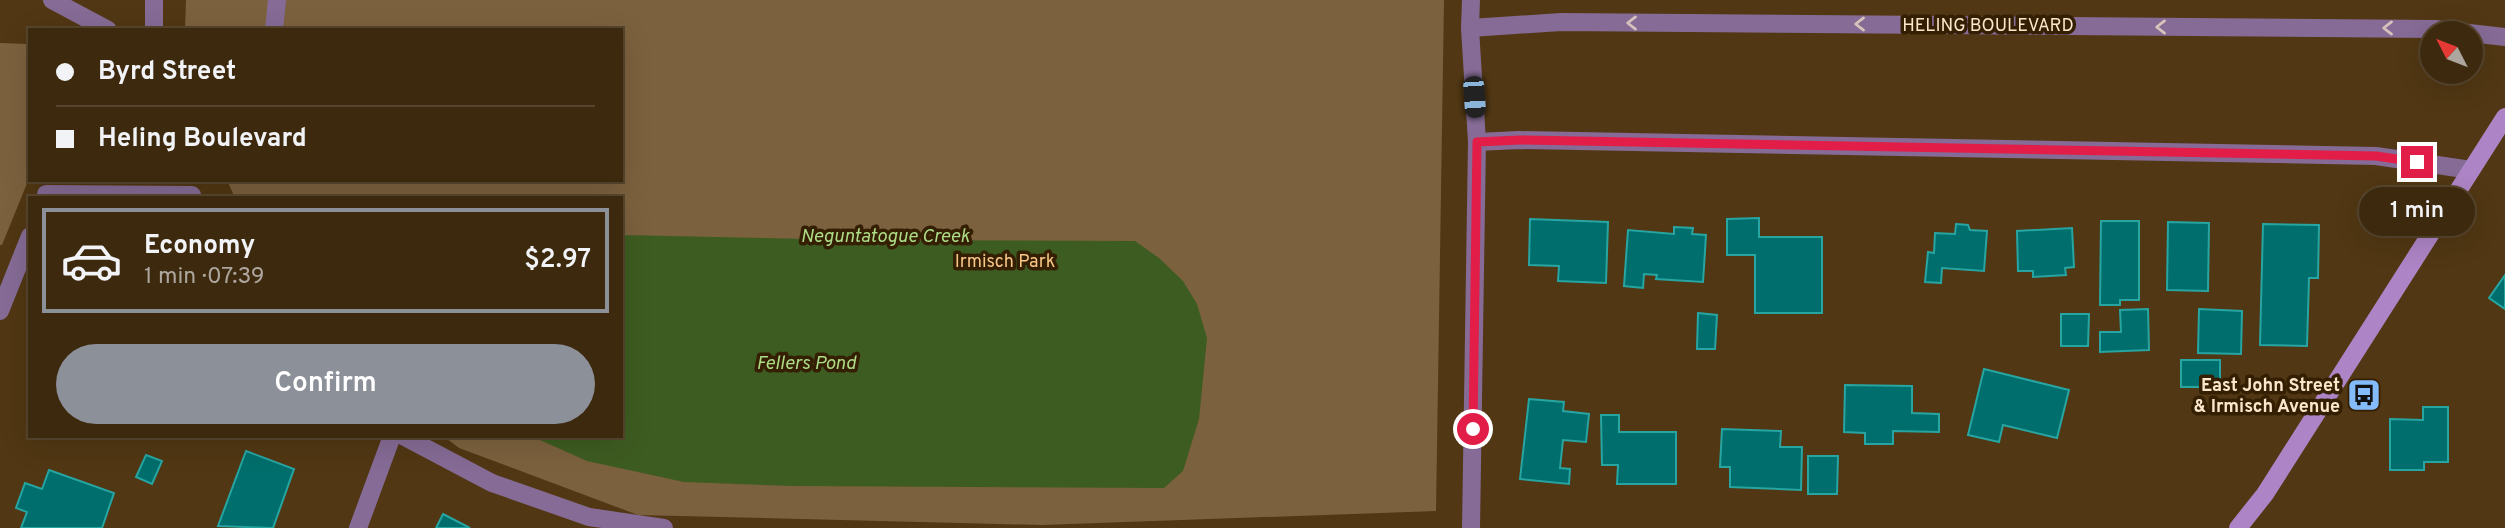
<!DOCTYPE html>
<html lang="en">
<head>
<meta charset="utf-8">
<style>
	:root { --surface:#3d290e; --page:#48351c; --text:#f1f3f6; --muted:#ada69e; --line:#56452e; --accent:#8c9099 }
	body { margin:0; font-family:Overpass,sans-serif; background:var(--page); color:var(--text); height:100vh; display:flex; flex-direction:column; font-size:26px; white-space:nowrap }
	* { box-sizing:border-box; margin:0 }
	p { font-size:23px; color:var(--muted) }
	.icon { flex:none; width:38px; height:38px; fill:none; stroke:currentColor; stroke-width:2; stroke-linecap:round; stroke-linejoin:round }
	.map { position:relative; flex:1; overflow:hidden }
	.sheet { position:absolute; left:28px; top:196px; width:595px; height:242px; display:flex; flex-direction:column; background:var(--surface); border-radius:0px; box-shadow:0 7px 28px #0002,0 0 0 2px var(--line) }
	.sheet>* { flex:none }
	.hud { position:absolute; left:28px; top:28px; width:595px; height:154px; border-radius:0px; box-shadow:0 7px 28px #0002,0 0 0 2px var(--line); display:grid; align-content:center; height:154px; padding:0 28px; background:var(--surface) }
	.needle { width:46px; rotate:312deg }
	.fabs { position:absolute; left:2420px; top:21px; display:grid; gap:14px }
	.fabs a { display:grid; place-items:center; width:63px; height:63px; border-radius:50%; background:var(--surface); box-shadow:0 7px 28px #0002,0 0 0 2px var(--line); font-size:35px }
	.end { position:absolute; width:32px; height:32px; margin:-16px; border:9px solid #e11d48; background:#fff; box-shadow:0 0 0 4px #fff }
	.from { border-radius:50% }
	.bubble { position:absolute; height:49px; border-radius:24px; background:var(--surface); box-shadow:0 7px 28px #0002,0 0 0 2px var(--line); font-size:23px; font-weight:600; line-height:49px; text-align:center }
	.car { position:absolute; width:21px; height:42px; margin:-21px -10px; border-radius:9px; box-shadow:0 0 5px 2px #0007; background:linear-gradient(#222 24%,#8ab4d8 0 40%,#222 0 76%,#8ab4d8 0 86%,#222 0) }
	.hud b { display:flex; align-items:center; gap:24px; height:66px; font-size:26px }
	.hud b+b { border-top:2px solid var(--line) }
	.hud i { width:18px; height:18px; background:var(--text) }
	ul { padding:12px 0 0; list-style:none }
	li { display:flex; align-items:center; gap:21px; height:105px; margin:0 14px 10px; padding:0 14px; border:4px solid transparent; border-radius:0px }
	li div { flex:1 }
	li b { display:block; font-size:26px }
	li em { font-style:normal; font-weight:600 }
	li.current { border-color:var(--accent) }
	li>.icon { width:63px; height:63px; stroke-width:1.5 }
	.action { display:flex; gap:14px; margin-top:auto; padding:14px 28px }
	.action a { flex:1; height:80px; border-radius:42px; background:var(--accent); color:#fff; font-size:28px; font-weight:600; line-height:80px; text-align:center }
	.map>svg:first-child { display:block }
	.green { fill:#7c613e }
	.water { fill:#3d5c21 }
	.building { fill:#006e6c; stroke:#26a5a2; stroke-width:2 }
	.lines { fill:none; stroke-linecap:round; stroke-linejoin:round }
	.lane { stroke:#856b95; stroke-width:18 }
	.street { stroke:#856b95; stroke-width:18 }
	.secondary { stroke:#ad84c5; stroke-width:18 }
	.oneway { stroke:#d8c2bc }
	.route { stroke:#e11d48; stroke-width:9 }
	.labels { text-anchor:middle; stroke-width:7; stroke-linejoin:round; paint-order:stroke }
	.street-label { font-size:18px; fill:#fce7cd; stroke:#341f03 }
	.park-label { font-size:18px; fill:#f8c686; stroke:#341f03 }
	.poi-label { font-size:18px; font-weight:bold; fill:#fce7cd; stroke:#341f03; text-anchor:end }
	.water-label { font-size:19px; font-style:italic; fill:#acdc86; stroke:#341f03 }
</style>
</head>
<body>
<div class="map">
<svg width="2505" height="528" viewBox="0 0 2505 528">
	<rect width="100%" height="100%" fill="#513713"/>
	<g class="green">
		<path d="M186,0H1444L1436,511L1042,525L638,515L459,448L443,436H621V198H235L227,180H621V30H185Z"/>
		<path d="M0,43L30,44V176L2,245H0Z"/>
	</g>
	<path class="water" d="M621,235L859,240L1135,241L1159,258L1183,281L1197,304L1207,338L1199,419L1183,471L1164,488L792,486L684,482L587,461L531,436H621Z"/>
	<g class="building">
		<path d="M1759,218V237H1822V313H1755V255H1727V219Z"/>
		<path d="M1530,219L1608,222L1606,283L1558,281L1559,266L1529,265Z"/>
		<path d="M2101,221H2139V300H2120V305H2100Z"/>
		<path d="M2168,222L2209,223L2208,291L2167,290Z"/>
		<path d="M1956,224L1968,225L1970,230L1987,231L1984,271L1942,268L1941,283L1925,282L1928,252L1934,253L1935,233L1955,234Z"/>
		<path d="M2263,224L2319,225L2318,278H2309L2307,346L2260,345Z"/>
		<path d="M1674,227L1693,228L1692,234L1706,235L1703,282L1656,279L1657,275L1644,274L1643,288L1624,286L1628,230L1674,234Z"/>
		<path d="M2072,228L2074,267L2065,268L2066,275L2033,277V271H2018L2017,231Z"/>
		<path d="M2505,275V309L2489,298Z"/>
		<path d="M2148,309L2149,350L2100,352V332H2121L2120,310Z"/>
		<path d="M2199,309L2242,311L2241,354L2198,353Z"/>
		<path d="M1698,313L1717,315L1715,349H1697Z"/>
		<path d="M2061,314H2089L2088,346H2061Z"/>
		<rect x="2181" y="360" width="39" height="27"/>
		<path d="M1984,369L2069,390L2057,438L2003,425L1999,442L1968,435Z"/>
		<path d="M1845,385L1912,386V413L1939,414V432L1893,431V444H1865V433L1844,432Z"/>
		<path d="M1529,399L1564,402L1563,411L1589,414L1586,442L1563,440L1560,468L1570,469L1569,484L1520,479Z"/>
		<path d="M2423,407H2448V462H2424V470H2390V419L2423,420Z"/>
		<path d="M1601,415H1619V432H1676V484H1617L1618,465H1602Z"/>
		<path d="M1722,429L1781,431L1780,447H1802L1801,490L1730,487V467H1720Z"/>
		<path d="M246,451L294,469L273,528L218,526Z"/>
		<path d="M146,455L162,461L152,484L136,477Z"/>
		<path d="M1808,456H1838L1837,494H1808Z"/>
		<path d="M49,470L114,493L102,528H21L27,512L16,508L25,483L42,489Z"/>
		<path d="M443,514L470,528H436Z"/>
	</g>
	<g class="lines">
		<path class="lane" d="M274,30L277,0"/>
		<g class="street">
			<path d="M52,0L108,30"/>
			<path d="M1471,0L1470,28L1477,142L1471,528"/>
			<path d="M1470,28L1561,22L2435,29L2505,37"/>
			<path d="M154,30V0"/>
			<path d="M1477,142L1519,140L2376,156L2471,170"/>
			<path d="M46,194L192,195"/>
			<path d="M0,311L30,236"/>
			<path d="M403,436L492,483L589,517L664,528"/>
			<path d="M358,528L392,436"/>
		</g>
		<path class="secondary" d="M2238,528L2265,494L2505,117"/>
	</g>
	<defs><path id="oneway-chevron" d="M-2-3.5L2.5 0L-2 3.5" fill="none" stroke-width="1.6" stroke-linecap="round" stroke-linejoin="round" transform="scale(1.75)"/></defs>
	<g class="oneway">
		<use href="#oneway-chevron" transform="translate(1632 23) rotate(-180)"/>
		<use href="#oneway-chevron" transform="translate(1860 24) rotate(-180)"/>
		<use href="#oneway-chevron" transform="translate(2161 27) rotate(-180)"/>
		<use href="#oneway-chevron" transform="translate(2388 28) rotate(-180)"/>
	</g>
	<g class="lines">
		<path class="route" d="M1473,429L1477,142L1520,140L2376,156L2417,162"/>
	</g>
	<defs>
		<symbol id="bus-square" viewBox="-11 -11 22 22"><rect x="-9" y="-9" width="18" height="18" rx="4" fill="#84bcfb" stroke="#341f03"/><path d="M-5-6H5V4H4V6H2V4H-2V6H-4V4H-5ZM-3.5-4V0h7V-4ZM-3.5 1.2v1.5H-2V1.2ZM2 1.2v1.5H3.5V1.2Z" fill="#111"/></symbol>
	</defs>
	<g fill-rule="evenodd">
		<use href="#bus-square" x="2345" y="376" width="38" height="38"/>
	</g>
	<g class="labels">
		<g class="street-label">
			<text x="1988" y="31">HELING BOULEVARD</text>
		</g>
		<g class="park-label">
			<text x="1005" y="267">Irmisch Park</text>
		</g>
		<g class="poi-label">
			<text x="2340" y="391">East John Street<tspan x="2340" dy="21">&amp; Irmisch Avenue</tspan></text>
		</g>
		<g class="water-label">
			<text x="885" y="242">Neguntatogue Creek</text>
			<text x="806" y="369">Fellers Pond</text>
		</g>
	</g>
</svg>
<div class="fabs">
<a><svg class="needle" viewBox="-14 -14 28 28"><path d="M0-13l5 13h-10z" fill="#e53935"/><path d="M0 13l5-13h-10z" fill="#ada69e"/></svg></a>
</div>
<i class="end from" style="left:1473px;top:429px"></i>
<i class="end" style="left:2417px;top:162px"></i>
<div class="bubble" style="left:2359px;top:187px;width:116px">1 min</div>
<i class="car" style="left:1474px;top:97px;rotate:176deg"></i>
<div class="hud">
<b><i class="from"></i>Byrd Street</b>
<b><i></i>Heling Boulevard</b>
</div>
<section class="sheet">
<ul>
<li class="current"><svg class="icon" aria-label="car" viewBox="0 0 24 24"><path d="M5 17H2v-5l4-1 3-4h7l3 4 3 1v5h-3M9 17h6M6 11h13"/><circle cx="7" cy="17" r="2"/><circle cx="17" cy="17" r="2"/></svg><div><b>Economy</b><p>1 min · 07:39</p></div><em>$2.97</em></li>
</ul>
<div class="action"><a>Confirm</a></div>
</section>
</div>
</body>
</html>
